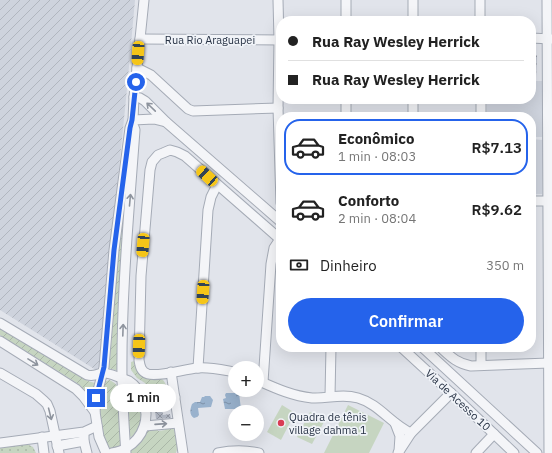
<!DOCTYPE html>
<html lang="pt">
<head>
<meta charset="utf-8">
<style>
	:root { --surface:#fff; --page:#f6f6f6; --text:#222; --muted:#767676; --line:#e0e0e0; --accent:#2563eb }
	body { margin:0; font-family:"IBM Plex Sans",sans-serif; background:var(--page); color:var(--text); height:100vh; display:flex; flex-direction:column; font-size:15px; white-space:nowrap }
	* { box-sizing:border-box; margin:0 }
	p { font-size:13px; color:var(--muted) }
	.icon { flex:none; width:22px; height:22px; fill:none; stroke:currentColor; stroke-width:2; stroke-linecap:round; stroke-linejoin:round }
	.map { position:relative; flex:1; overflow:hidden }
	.details { position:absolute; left:276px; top:112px; width:260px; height:240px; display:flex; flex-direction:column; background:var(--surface); border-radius:16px; box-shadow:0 4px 16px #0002 }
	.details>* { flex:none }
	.top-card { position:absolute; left:276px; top:16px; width:260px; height:88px; border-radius:16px; box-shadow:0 4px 16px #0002; display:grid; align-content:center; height:88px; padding:0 12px; background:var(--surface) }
	.fabs { position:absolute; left:228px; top:361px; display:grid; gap:8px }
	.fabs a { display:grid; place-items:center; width:36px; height:36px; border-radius:50%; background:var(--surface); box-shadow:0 4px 16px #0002; font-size:20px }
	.end { position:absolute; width:18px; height:18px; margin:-9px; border:5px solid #2563eb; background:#fff; box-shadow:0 0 0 2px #fff }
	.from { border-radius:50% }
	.bubble { position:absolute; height:28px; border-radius:14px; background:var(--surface); box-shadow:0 4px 16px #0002; font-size:13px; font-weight:600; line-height:28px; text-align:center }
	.car { position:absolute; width:12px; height:24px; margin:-12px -6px; border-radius:5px; box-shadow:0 0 3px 1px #0007; background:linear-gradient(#f5c518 24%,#345 0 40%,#f5c518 0 76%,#345 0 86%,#f5c518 0) }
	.top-card b { display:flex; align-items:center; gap:14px; height:38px; font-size:15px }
	.top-card b+b { border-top:1px solid var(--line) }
	.top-card i { width:10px; height:10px; background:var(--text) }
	ul { padding:7px 0 0; list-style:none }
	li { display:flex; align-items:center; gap:12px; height:56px; margin:0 8px 6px; padding:0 4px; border:2px solid transparent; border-radius:16px }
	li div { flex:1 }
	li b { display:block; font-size:15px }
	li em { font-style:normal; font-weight:600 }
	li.selected { border-color:var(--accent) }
	li>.icon { width:36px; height:36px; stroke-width:1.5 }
	.pay { display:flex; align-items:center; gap:10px; height:44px; padding:0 12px; font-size:15px }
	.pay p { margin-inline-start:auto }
	.button { display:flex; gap:8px; margin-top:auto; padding:8px 12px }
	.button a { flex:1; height:46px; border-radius:24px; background:var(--accent); color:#fff; font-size:16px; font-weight:600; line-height:46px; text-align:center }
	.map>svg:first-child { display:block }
	.built { fill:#ced3dd }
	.industrial { fill:url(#industrial-furrows) }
	.grass { fill:#c6d5c1 }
	.park { fill:url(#park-dots) }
	.garden { fill:url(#garden-furrows) }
	.water { fill:url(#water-ripples) }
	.building { fill:url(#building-cross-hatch) }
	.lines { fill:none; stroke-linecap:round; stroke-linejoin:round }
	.minor-casing { stroke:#a5abb6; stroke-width:11 }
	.minor { stroke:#f4f5f8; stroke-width:9 }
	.oneway { stroke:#8e949e }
	.route { stroke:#2563eb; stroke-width:5 }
	.poi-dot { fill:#d93c54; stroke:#f0f3f8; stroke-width:1.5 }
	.labels { text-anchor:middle; stroke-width:3.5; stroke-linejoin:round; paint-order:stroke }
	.street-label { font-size:11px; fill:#273244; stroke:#f0f3f8 }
	.poi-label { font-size:11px; fill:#273244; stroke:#f0f3f8; text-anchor:start }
</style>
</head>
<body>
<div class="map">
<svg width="552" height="453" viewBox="0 0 552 453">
	<defs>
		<pattern id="industrial-furrows" width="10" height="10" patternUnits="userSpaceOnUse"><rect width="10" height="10" fill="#ced3dd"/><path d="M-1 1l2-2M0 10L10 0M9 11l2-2" fill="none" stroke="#b1b6bf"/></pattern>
		<pattern id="park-dots" width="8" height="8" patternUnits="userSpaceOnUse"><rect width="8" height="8" fill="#c6d5c1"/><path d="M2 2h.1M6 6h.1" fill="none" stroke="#aab7a7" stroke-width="1.8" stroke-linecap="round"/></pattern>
		<pattern id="garden-furrows" width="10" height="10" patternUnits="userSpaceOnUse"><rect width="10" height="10" fill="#c6d5c1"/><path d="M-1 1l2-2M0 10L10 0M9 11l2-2" fill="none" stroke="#aab7a7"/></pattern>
		<pattern id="water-ripples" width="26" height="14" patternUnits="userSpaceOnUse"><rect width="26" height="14" fill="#99b2cd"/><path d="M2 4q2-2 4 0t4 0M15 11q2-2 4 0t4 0" fill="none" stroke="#7d91a8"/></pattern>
		<pattern id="building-cross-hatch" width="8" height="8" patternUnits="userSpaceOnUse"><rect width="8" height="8" fill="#b7bdc9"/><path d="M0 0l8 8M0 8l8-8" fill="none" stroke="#959aa5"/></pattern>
	</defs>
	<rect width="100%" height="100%" fill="#e1e4eb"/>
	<g class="built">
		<path d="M531,81H542V137H531V117H487V99H531Z"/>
		<path d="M531,139L543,140L542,194H531Z"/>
	</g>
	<path class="industrial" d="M0,0H135L126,99L99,366L96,370L0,310Z"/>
	<g class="grass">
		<path d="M282,405L295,413L281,440L267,432Z"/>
		<path d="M348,405L384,423L369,453H324Z"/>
		<path d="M310,412L325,420L312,444L297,437Z"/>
	</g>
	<path class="park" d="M27,444L33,447L36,453H0V448Z"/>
	<g class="garden">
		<path d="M129,165L119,300L118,371L112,369L108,368L110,359L112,334L111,319L118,255Z"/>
		<path d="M0,328L74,373L88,381L95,383L92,396L77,383L0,335Z"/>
		<path d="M134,361C136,382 154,371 163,380C171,389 165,403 152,398L145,383L137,378L131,370V362Z"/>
		<path d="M109,380C115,382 118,386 119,392L121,443L118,448C114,449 111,449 108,447C104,444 98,414 98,407C99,399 102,390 104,382Z"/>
		<path d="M127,385H129C134,391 138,397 140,405C142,414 141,433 131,437L128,435L126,386Z"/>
		<path d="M165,425L173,428C177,434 179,446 176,453H130L132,449L147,429L158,426V431L165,430Z"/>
	</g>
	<g class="water">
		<path d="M226,393H239L241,409H225L223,399L226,398L225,395Z"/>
		<path d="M205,396H210L213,400L211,407L198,408L199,415L197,417L194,418C189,415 190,409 192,404L195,402H200L202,397H204Z"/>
	</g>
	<g class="building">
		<path d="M531,53H534L537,56L536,78L531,77Z"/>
		<path d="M162,408L163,415L170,414L171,418L156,419L155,410Z"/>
	</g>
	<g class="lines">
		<defs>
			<g id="minor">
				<path d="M278,0L279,40L278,108L281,203"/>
				<path d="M346,0V21"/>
				<path d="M480,0V21"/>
				<path d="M547,0L549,453"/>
				<path d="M413,21V0"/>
				<path d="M531,38L551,39"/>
				<path d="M140,39L281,40"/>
				<path d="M137,68L151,75L188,109L193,111L278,108"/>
				<path d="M134,97L140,98L145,101L166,122L281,222"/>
				<path d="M346,99V117"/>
				<path d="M413,99V117"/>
				<path d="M481,99V117"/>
				<path d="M133,120L154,119L166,122"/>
				<path d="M531,201H552"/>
				<path d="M0,323L87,375C95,377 96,374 102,373C107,372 124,379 129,381C135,385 140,391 142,398C151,416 144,438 126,448C122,451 117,452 112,453"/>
				<path d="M0,341L76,389L83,396L95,412"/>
				<path d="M401,347L451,393L514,453"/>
				<path d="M422,347L537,453"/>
				<path d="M440,347C450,356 456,363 471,366L549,363"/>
				<path d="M481,365V347"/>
				<path d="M198,368L208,210L211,197L217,185"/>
				<path d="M171,372L183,453"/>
				<path d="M235,372C223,370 210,367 198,368C184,369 160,377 148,374C141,372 140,366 139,360L141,276L150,170L152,162L158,155L163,153L170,150L177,152L185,156L281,240"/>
				<path d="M0,373L36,394L44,401L47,404L50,411L59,453"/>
				<path d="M257,380C275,388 292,396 312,398C328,399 341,393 358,398C379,404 391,424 411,433"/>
				<path d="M263,382L271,264L274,248L280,239"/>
				<path d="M330,396L331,347"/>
				<path d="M146,407L175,397"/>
				<path d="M395,423L400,436L399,451"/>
				<path d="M145,426L178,423"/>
				<path d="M84,435V441L87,453"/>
				<path d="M42,437L44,453"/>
				<path d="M0,443L84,432L97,426"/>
				<path d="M57,446L84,441"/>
				<path d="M106,453L99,437L95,412L96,398L104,367L114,250L130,128L133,120L134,97L144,0"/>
				<path d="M126,453C124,429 123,404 122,380C121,296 129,213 135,130L134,127"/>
				<path d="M218,453C232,450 246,450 259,453"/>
				<path d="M398,453L411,433L451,393"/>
				<path d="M476,453L494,434"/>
			</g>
		</defs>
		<use href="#minor" class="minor-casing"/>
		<use href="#minor" class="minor"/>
	</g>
	<defs><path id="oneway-shaft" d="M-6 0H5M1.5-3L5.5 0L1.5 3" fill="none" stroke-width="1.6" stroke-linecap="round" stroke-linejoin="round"/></defs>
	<g class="oneway">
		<use href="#oneway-shaft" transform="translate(151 107) rotate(-136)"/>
		<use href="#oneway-shaft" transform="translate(130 200) rotate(-85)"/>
		<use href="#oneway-shaft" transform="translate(123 330) rotate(-88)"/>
		<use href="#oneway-shaft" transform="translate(33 362) rotate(32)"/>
		<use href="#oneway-shaft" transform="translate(50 414) rotate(76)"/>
		<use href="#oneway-shaft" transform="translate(161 424) rotate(-4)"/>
	</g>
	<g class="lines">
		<path class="route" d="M96,398L104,367L114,250L130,128L132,120L136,82"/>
	</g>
	<circle class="poi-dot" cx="281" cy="423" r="4"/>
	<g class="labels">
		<g class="street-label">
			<text x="210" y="44">Rua Rio Araguapei</text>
			<text transform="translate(458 400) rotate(43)" y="4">Via de Acesso 10</text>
		</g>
		<g class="poi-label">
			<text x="289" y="421">Quadra de tênis<tspan x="289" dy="13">village dahma 1</tspan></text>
		</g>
	</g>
</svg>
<div class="fabs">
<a>+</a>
<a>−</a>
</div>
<i class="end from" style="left:136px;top:82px"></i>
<i class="end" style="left:96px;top:398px"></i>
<div class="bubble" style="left:110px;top:384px;width:66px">1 min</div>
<i class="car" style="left:138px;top:53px;rotate:184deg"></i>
<i class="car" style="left:207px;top:176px;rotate:312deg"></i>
<i class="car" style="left:143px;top:245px;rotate:185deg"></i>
<i class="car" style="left:203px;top:292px;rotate:184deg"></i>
<i class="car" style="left:139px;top:346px;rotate:182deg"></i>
<div class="top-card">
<b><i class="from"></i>Rua Ray Wesley Herrick</b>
<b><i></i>Rua Ray Wesley Herrick</b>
</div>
<section class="details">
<ul>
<li class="selected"><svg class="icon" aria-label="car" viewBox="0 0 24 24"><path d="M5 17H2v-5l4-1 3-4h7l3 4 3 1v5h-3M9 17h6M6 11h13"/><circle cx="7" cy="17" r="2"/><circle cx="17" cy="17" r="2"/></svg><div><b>Econômico</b><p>1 min · 08:03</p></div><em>R$7.13</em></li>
<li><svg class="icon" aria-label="car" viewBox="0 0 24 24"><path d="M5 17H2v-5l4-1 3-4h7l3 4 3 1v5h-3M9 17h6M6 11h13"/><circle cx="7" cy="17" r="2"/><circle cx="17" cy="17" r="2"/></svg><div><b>Conforto</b><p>2 min · 08:04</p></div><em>R$9.62</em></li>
</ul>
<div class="pay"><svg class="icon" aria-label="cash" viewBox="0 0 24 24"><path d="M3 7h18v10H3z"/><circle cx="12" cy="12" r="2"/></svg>Dinheiro<p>350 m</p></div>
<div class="button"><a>Confirmar</a></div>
</section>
</div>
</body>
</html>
